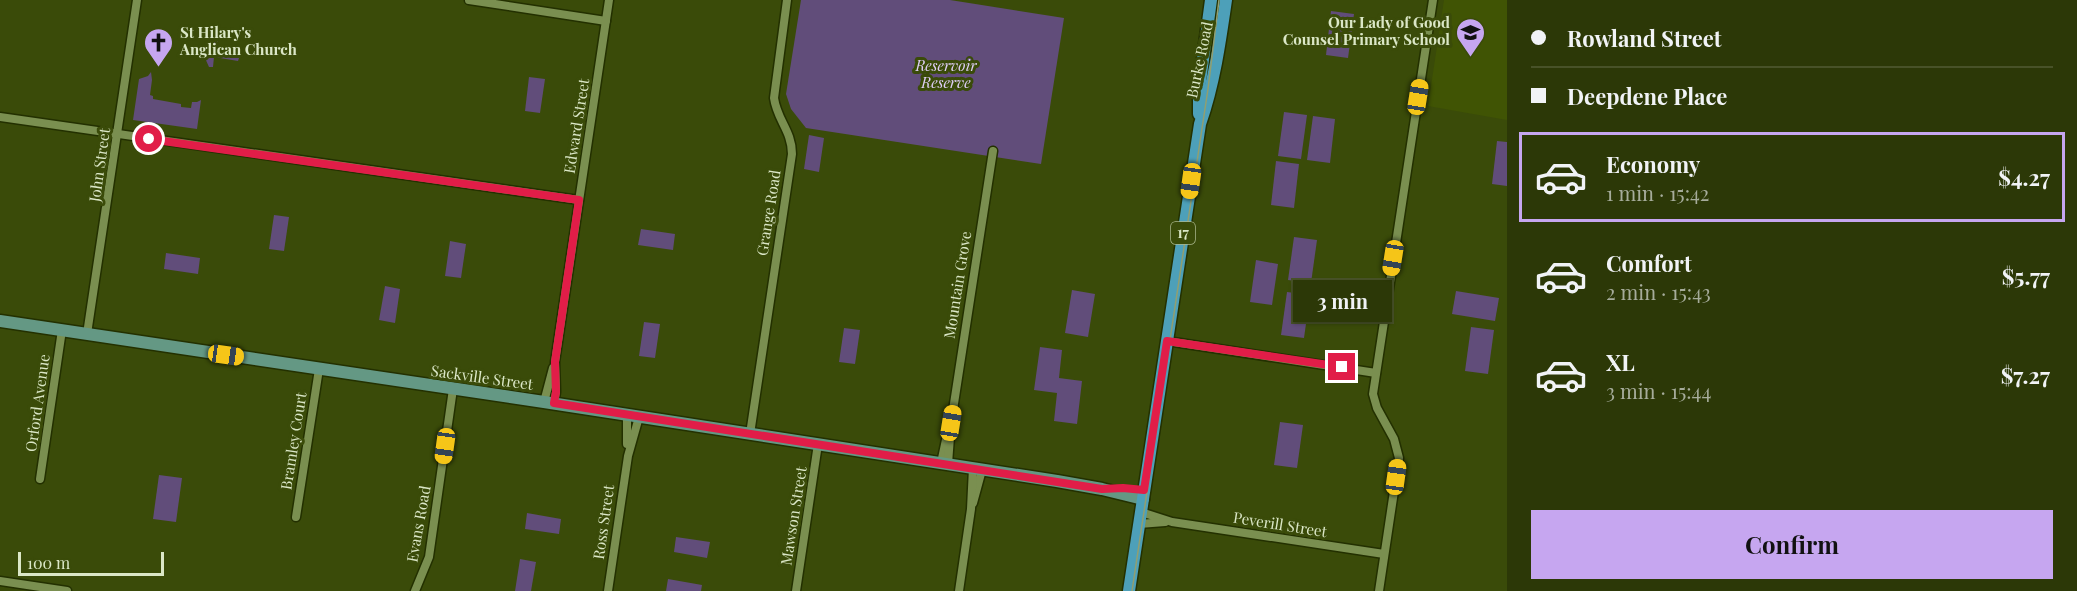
<!DOCTYPE html>
<html lang="en">
<head>
<meta charset="utf-8">
<style>
	:root { --surface:#2c3807; --page:#384315; --text:#f1f3f6; --muted:#a6ac9b; --line:#485228; --accent:#c6a6f0 }
	body { margin:0; font-family:"Playfair Display",serif; background:var(--page); color:var(--text); height:100vh; display:flex; flex-direction:column; font-size:22px; white-space:nowrap }
	* { box-sizing:border-box; margin:0 }
	p { font-size:20px; color:var(--muted) }
	.icon { flex:none; width:33px; height:33px; fill:none; stroke:currentColor; stroke-width:2; stroke-linecap:round; stroke-linejoin:round }
	.map { position:relative; flex:1; overflow:hidden }
	.panel { display:flex; flex-direction:column; background:var(--surface); width:570px }
	.panel>* { flex:none }
	.banner { display:grid; align-content:center; height:132px; padding:0 24px; background:var(--surface) }
	.scale { position:absolute; left:18px; bottom:15px; width:146px; box-sizing:border-box; padding-left:6px; border:3px solid #dbe7c7; border-top:0; font-size:16px; line-height:21px; white-space:nowrap; color:#dbe7c7; -webkit-text-stroke:4px #3a4b09; paint-order:stroke }
	.end { position:absolute; width:27px; height:27px; margin:-14px; border:8px solid #e11d48; background:#fff; box-shadow:0 0 0 3px #fff }
	.from { border-radius:50% }
	.bubble { position:absolute; height:42px; border-radius:0px; background:var(--surface); box-shadow:0 2px 4px #0004,0 0 0 2px var(--line); font-size:20px; font-weight:700; line-height:42px; text-align:center }
	.car { position:absolute; width:18px; height:36px; margin:-18px -9px; border-radius:8px; box-shadow:0 0 4px 2px #0007; background:linear-gradient(#f5c518 24%,#345 0 40%,#f5c518 0 76%,#345 0 86%,#f5c518 0) }
	.banner b { display:flex; align-items:center; gap:21px; height:57px; font-size:22px }
	.banner b+b { border-top:2px solid var(--line) }
	.banner i { width:15px; height:15px; background:var(--text) }
	ul { padding:0; list-style:none }
	li { display:flex; align-items:center; gap:18px; height:90px; margin:0 12px 9px; padding:0 12px; border:3px solid transparent; border-radius:0px }
	li div { flex:1 }
	li b { display:block; font-size:22px }
	li em { font-style:normal; font-weight:700 }
	li.on { border-color:var(--accent) }
	li>.icon { width:54px; height:54px; stroke-width:1.5 }
	.action { display:flex; gap:12px; margin-top:auto; padding:12px 24px }
	.action a { flex:1; height:69px; border-radius:0px; background:var(--accent); color:#111; font-size:24px; font-weight:700; line-height:69px; text-align:center }
	main { display:flex; flex:1; min-height:0 }
	.map>svg:first-child { display:block }
	.built { fill:#405404 }
	.green { fill:#614d7a }
	.lines { fill:none; stroke-linecap:round; stroke-linejoin:round }
	.street-casing { stroke:#233000; stroke-width:11 }
	.secondary-casing { stroke:#233000; stroke-width:15 }
	.primary-casing { stroke:#233000; stroke-width:15 }
	.street { stroke:#7a8f50; stroke-width:8 }
	.secondary { stroke:#649884; stroke-width:12 }
	.primary { stroke:#4da0b9; stroke-width:12 }
	.tram { stroke:#919f70; stroke-width:1.5 }
	.route { stroke:#e11d48; stroke-width:8 }
	.labels { text-anchor:middle; stroke-width:6; stroke-linejoin:round; paint-order:stroke }
	.shield { fill:#3a4b09; stroke:#abb88e; stroke-width:1.5 }
	.shield-label { font-size:14px; font-weight:bold; fill:#dbe7c7 }
	.poi-label { font-size:15px; font-weight:bold; fill:#dbe7c7; stroke:#3a4b09; text-anchor:end }
	.street-label { font-size:15px; fill:#dbe7c7; stroke:#3a4b09 }
	.park-label { font-size:15px; font-style:italic; fill:#e0cff9; stroke:#3a4b09 }
</style>
</head>
<body>
<main>
<div class="map">
<svg width="1507" height="591" viewBox="0 0 1507 591">
	<rect width="100%" height="100%" fill="#3a4b09"/>
	<path class="built" d="M1444,0H1507V120L1428,106Z"/>
	<g class="green">
		<path d="M801,0H950L1064,18L1041,164L806,128L791,109L786,94Z"/>
		<path d="M1331,11L1354,14L1348,58L1326,55Z"/>
		<path d="M210,26L220,27L217,48L226,49L225,56L239,58L238,61L214,57L213,67H209L205,58Z"/>
		<path d="M151,72L152,80L150,95L153,96V99L181,104V107L191,108L192,102H197L201,100L197,129L133,120L139,79L148,76Z"/>
		<path d="M529,77L545,79L540,113L525,111Z"/>
		<path d="M1284,112L1307,115L1301,159L1278,156Z"/>
		<path d="M1313,116L1335,119L1330,163L1307,160Z"/>
		<path d="M809,135L824,138L819,172L804,169Z"/>
		<path d="M1497,141L1507,142V186L1492,184Z"/>
		<path d="M1276,161L1299,164L1294,208L1271,205Z"/>
		<path d="M274,215L289,217L284,251L269,249Z"/>
		<path d="M641,229L675,234L673,250L638,245Z"/>
		<path d="M1294,237L1317,240L1311,283L1288,280Z"/>
		<path d="M450,241L466,244L461,278L445,276Z"/>
		<path d="M166,253L200,258L198,274L164,269Z"/>
		<path d="M1256,260L1278,264L1272,305L1250,302Z"/>
		<path d="M385,286L400,289L395,323L379,320Z"/>
		<path d="M1072,290L1095,294L1088,337L1065,333Z"/>
		<path d="M1456,291L1499,298L1495,321L1452,314Z"/>
		<path d="M1287,292L1310,295L1304,338L1281,335Z"/>
		<path d="M644,322L660,324L655,358L639,356Z"/>
		<path d="M1471,327L1494,330L1488,374L1465,371Z"/>
		<path d="M844,328L860,330L855,364L839,362Z"/>
		<path d="M1040,347L1062,350L1059,378L1082,381L1077,424L1054,421L1057,393L1034,390Z"/>
		<path d="M1280,422L1303,425L1297,468L1274,465Z"/>
		<path d="M159,475L182,478L176,522L153,519Z"/>
		<path d="M527,513L561,519L559,534L525,529Z"/>
		<path d="M676,537L710,542L707,558L674,552Z"/>
		<path d="M520,559L536,562L531,591H515Z"/>
		<path d="M668,579L702,585L701,591H666Z"/>
	</g>
	<g class="lines">
		<defs>
			<g id="street">
				<path d="M469,0L606,21"/>
				<path d="M0,117L579,200"/>
				<path d="M87,334L137,0"/>
				<path d="M1167,341L1376,373"/>
				<path d="M544,402L553,368"/>
				<path d="M554,403L556,392L555,362L609,0"/>
				<path d="M627,415V444"/>
				<path d="M750,434L792,154C792,131 777,120 774,98L787,0"/>
				<path d="M941,463L947,435"/>
				<path d="M948,464L951,423L993,151"/>
				<path d="M40,479L62,330"/>
				<path d="M973,503L982,470"/>
				<path d="M1141,512L1172,522L1384,554"/>
				<path d="M296,517L319,369"/>
				<path d="M1139,524L1165,522"/>
				<path d="M0,581L67,591"/>
				<path d="M415,591L429,557L453,389"/>
				<path d="M608,591L628,456L639,417"/>
				<path d="M796,591L818,444"/>
				<path d="M959,591L971,509L973,468"/>
				<path d="M1379,591L1399,458L1394,439L1377,408L1373,394L1433,0"/>
			</g>
			<path id="secondary" d="M0,321L544,402L1057,481L1102,489L1143,499"/>
			<g id="primary">
				<path d="M1199,114V89L1211,0"/>
				<path d="M1129,591L1200,124C1214,84 1220,42 1226,0"/>
			</g>
		</defs>
		<use href="#street" class="street-casing"/>
		<use href="#secondary" class="secondary-casing"/>
		<use href="#primary" class="primary-casing"/>
		<use href="#street" class="street"/>
		<use href="#secondary" class="secondary"/>
		<use href="#primary" class="primary"/>
		<path class="tram" d="M1132,591L1208,89L1219,0"/>
	</g>
	<g class="lines">
		<path class="route" d="M149,139L579,200L555,362L556,392L554,403L1102,489L1123,488L1144,490L1167,341L1342,367"/>
	</g>
	<defs>
		<symbol id="school-pin" viewBox="-11 -11 22 30"><path d="M0 17L-7.5 6A9.5 9.5 0 1 1 7.5 6Z" fill="#c6a6f0" stroke="#3a4b09"/><path d="M0-5L7-2L0 1L-7-2ZM-4 1L0 2.5L4 1V4Q0 6-4 4Z" fill="#111"/></symbol>
		<symbol id="church-pin" viewBox="-11 -11 22 30"><path d="M0 17L-7.5 6A9.5 9.5 0 1 1 7.5 6Z" fill="#c6a6f0" stroke="#3a4b09"/><path d="M-1.2-6h2.4v3.5h3.3v2.4h-3.3V6h-2.4V-.1h-3.3v-2.4h3.3Z" fill="#111"/></symbol>
	</defs>
	<g fill-rule="evenodd">
		<use href="#school-pin" x="1454" y="16" width="33" height="45"/>
		<use href="#church-pin" x="142" y="26" width="33" height="45"/>
	</g>
	<g class="labels">
		<rect class="shield" x="1171" y="222" width="24" height="22" rx="4.5"/>
		<g class="shield-label">
			<text x="1183" y="238">17</text>
		</g>
		<g class="poi-label">
			<text x="1450" y="28">Our Lady of Good<tspan x="1450" dy="17">Counsel Primary School</tspan></text>
			<text x="180" y="38" text-anchor="start">St Hilary's<tspan x="180" dy="17">Anglican Church</tspan></text>
		</g>
		<g class="street-label">
			<text transform="translate(1200 60) rotate(-78)" y="5">Burke Road</text>
			<text transform="translate(577 126) rotate(-81)" y="5">Edward Street</text>
			<text transform="translate(100 165) rotate(-82)" y="5">John Street</text>
			<text transform="translate(769 213) rotate(-81)" y="5">Grange Road</text>
			<text transform="translate(958 285) rotate(-81)" y="5">Mountain Grove</text>
			<text transform="translate(482 378) rotate(8)" y="5">Sackville Street</text>
			<text transform="translate(38 403) rotate(-82)" y="5">Orford Avenue</text>
			<text transform="translate(294 441) rotate(-81)" y="5">Bramley Court</text>
			<text transform="translate(794 516) rotate(-81)" y="5">Mawson Street</text>
			<text transform="translate(604 522) rotate(-82)" y="5">Ross Street</text>
			<text transform="translate(419 524) rotate(-80)" y="5">Evans Road</text>
			<text transform="translate(1280 525) rotate(9)" y="5">Peverill Street</text>
		</g>
		<g class="park-label">
			<text x="946" y="71">Reservoir<tspan x="946" dy="17">Reserve</tspan></text>
		</g>
	</g>
</svg>
<div class="scale">100 m</div>
<i class="end from" style="left:149px;top:139px"></i>
<i class="end" style="left:1342px;top:367px"></i>
<div class="bubble" style="left:1293px;top:280px;width:99px">3 min</div>
<i class="car" style="left:1418px;top:97px;rotate:9deg"></i>
<i class="car" style="left:1191px;top:181px;rotate:188deg"></i>
<i class="car" style="left:1393px;top:258px;rotate:189deg"></i>
<i class="car" style="left:226px;top:355px;rotate:98deg"></i>
<i class="car" style="left:951px;top:423px;rotate:9deg"></i>
<i class="car" style="left:445px;top:446px;rotate:188deg"></i>
<i class="car" style="left:1396px;top:477px;rotate:8deg"></i>
</div>
<section class="panel">
<div class="banner">
<b><i class="from"></i>Rowland Street</b>
<b><i></i>Deepdene Place</b>
</div>
<ul>
<li class="on"><svg class="icon" aria-label="car" viewBox="0 0 24 24"><path d="M5 17H2v-5l4-1 3-4h7l3 4 3 1v5h-3M9 17h6M6 11h13"/><circle cx="7" cy="17" r="2"/><circle cx="17" cy="17" r="2"/></svg><div><b>Economy</b><p>1 min · 15:42</p></div><em>$4.27</em></li>
<li><svg class="icon" aria-label="car" viewBox="0 0 24 24"><path d="M5 17H2v-5l4-1 3-4h7l3 4 3 1v5h-3M9 17h6M6 11h13"/><circle cx="7" cy="17" r="2"/><circle cx="17" cy="17" r="2"/></svg><div><b>Comfort</b><p>2 min · 15:43</p></div><em>$5.77</em></li>
<li><svg class="icon" aria-label="car" viewBox="0 0 24 24"><path d="M5 17H2v-5l4-1 3-4h7l3 4 3 1v5h-3M9 17h6M6 11h13"/><circle cx="7" cy="17" r="2"/><circle cx="17" cy="17" r="2"/></svg><div><b>XL</b><p>3 min · 15:44</p></div><em>$7.27</em></li>
</ul>
<div class="action"><a>Confirm</a></div>
</section>
</main>
</body>
</html>
